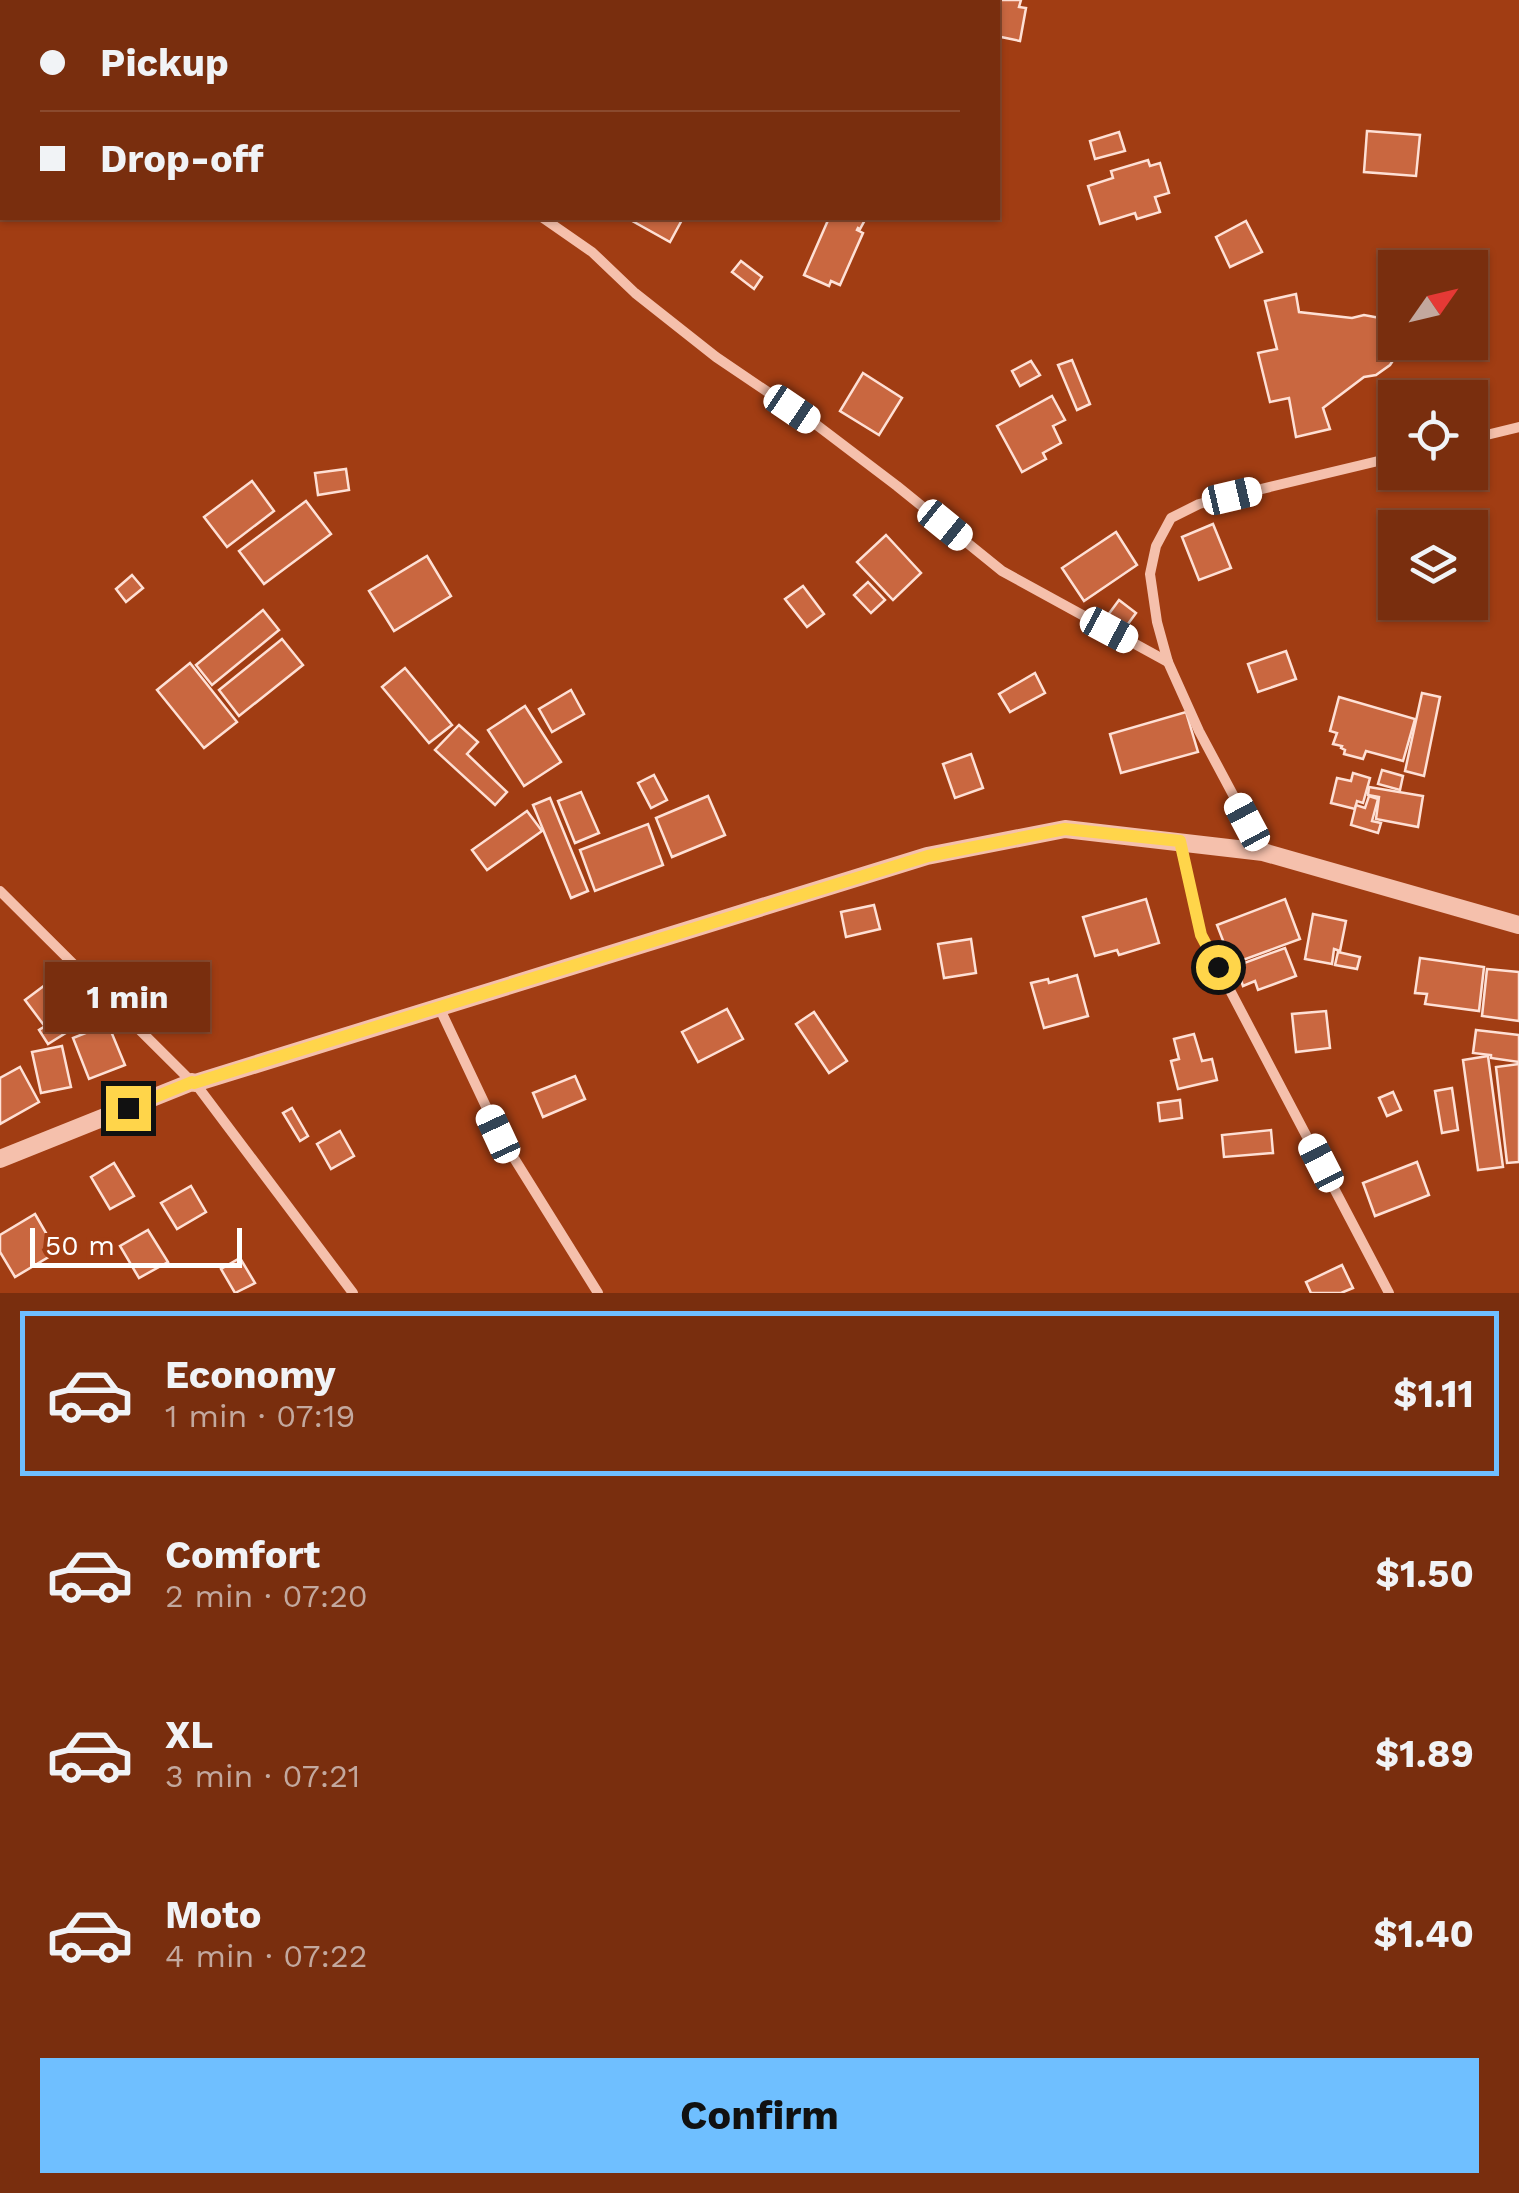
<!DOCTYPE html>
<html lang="en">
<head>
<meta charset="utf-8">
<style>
	:root { --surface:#792e0e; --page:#7e3617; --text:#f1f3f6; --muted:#c3a89e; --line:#8a4a2e; --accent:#6fbfff }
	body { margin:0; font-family:"Work Sans",sans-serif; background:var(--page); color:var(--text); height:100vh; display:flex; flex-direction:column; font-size:38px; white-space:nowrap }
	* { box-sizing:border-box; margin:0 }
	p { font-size:32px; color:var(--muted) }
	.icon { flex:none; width:55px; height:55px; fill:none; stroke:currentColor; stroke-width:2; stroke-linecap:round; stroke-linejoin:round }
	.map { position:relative; height:1293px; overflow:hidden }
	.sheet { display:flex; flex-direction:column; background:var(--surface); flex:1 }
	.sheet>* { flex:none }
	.top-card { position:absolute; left:0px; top:0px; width:1000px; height:220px; box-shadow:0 2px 8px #0004,0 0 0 2px var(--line); display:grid; align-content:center; height:220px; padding:0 40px; background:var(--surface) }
	.needle { width:65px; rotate:56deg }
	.buttons { position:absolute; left:1378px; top:250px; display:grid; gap:20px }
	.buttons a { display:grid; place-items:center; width:110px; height:110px; border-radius:0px; background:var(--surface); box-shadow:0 2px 8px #0004,0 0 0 2px var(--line); font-size:50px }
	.scale { position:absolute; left:30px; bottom:25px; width:212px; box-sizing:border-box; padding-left:10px; border:5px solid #fff; border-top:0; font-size:28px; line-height:35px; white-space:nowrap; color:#fff; -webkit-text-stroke:8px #a13d13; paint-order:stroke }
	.end { position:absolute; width:45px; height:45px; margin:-22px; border:12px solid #ffd54a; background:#111; box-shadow:0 0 0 5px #111 }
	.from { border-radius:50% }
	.bubble { position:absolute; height:70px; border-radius:0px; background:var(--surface); box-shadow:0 2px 8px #0004,0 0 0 2px var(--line); font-size:32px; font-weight:700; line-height:70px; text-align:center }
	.car { position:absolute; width:30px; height:60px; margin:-30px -15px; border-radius:12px; box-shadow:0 0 8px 2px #0007; background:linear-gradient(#fff 24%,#345 0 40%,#fff 0 76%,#345 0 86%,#fff 0) }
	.top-card b { display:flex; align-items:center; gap:35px; height:95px; font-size:38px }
	.top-card b+b { border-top:2px solid var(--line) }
	.top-card i { width:25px; height:25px; background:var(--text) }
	ul { padding:18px 0 0; list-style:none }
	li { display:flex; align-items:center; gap:30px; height:165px; margin:0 20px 15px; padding:0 20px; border:5px solid transparent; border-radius:0px }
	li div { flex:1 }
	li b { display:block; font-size:38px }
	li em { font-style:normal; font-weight:700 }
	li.active { border-color:var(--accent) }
	li>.icon { width:90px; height:90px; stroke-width:1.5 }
	.button { display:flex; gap:20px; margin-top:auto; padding:20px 40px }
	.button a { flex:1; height:115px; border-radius:0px; background:var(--accent); color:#111; font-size:40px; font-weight:700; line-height:115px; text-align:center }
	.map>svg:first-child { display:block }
	.building { fill:#c96740; stroke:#fee0d5; stroke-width:2.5 }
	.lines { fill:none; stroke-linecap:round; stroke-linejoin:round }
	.minor { stroke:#f5c0ac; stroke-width:10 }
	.tertiary { stroke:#f5c0ac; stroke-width:18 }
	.route { stroke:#ffd54a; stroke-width:12 }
</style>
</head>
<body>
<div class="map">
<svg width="1519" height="1293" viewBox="0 0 1519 1293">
	<rect width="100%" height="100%" fill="#a13d13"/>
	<g class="building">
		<path d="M987,0H1021L1019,7L1026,8L1020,41L1001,37L998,44V2H986Z"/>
		<path d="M1367,131L1420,135L1416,176L1364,172Z"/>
		<path d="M1119,132L1125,151L1095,159L1090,141Z"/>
		<path d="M1148,160L1150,166L1160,163L1169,193L1155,197L1160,212L1137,219L1135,213L1100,224L1088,186L1113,178L1111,171Z"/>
		<path d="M627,218H683L670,242Z"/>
		<path d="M829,218H866L860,229L858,228L857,230L863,233L840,285L831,281L829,286L804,275Z"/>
		<path d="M1246,221L1262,252L1230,267L1216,237Z"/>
		<path d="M741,261L762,277L754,289L732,272Z"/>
		<path d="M1296,294L1299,312L1352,318L1364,315L1380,318L1391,325L1397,345L1396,356L1390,365L1376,375L1364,377L1323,408L1330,429L1296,437L1289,398L1270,402L1258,353L1277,349L1265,301Z"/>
		<path d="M1072,360L1090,404L1077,410L1058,365Z"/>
		<path d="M1031,361L1040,375L1020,386L1012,371Z"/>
		<path d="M863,373L902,398L879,435L840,411Z"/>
		<path d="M1052,396L1065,420L1053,426L1061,443L1043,453L1046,459L1022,472L997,426Z"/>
		<path d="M346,469L349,490L318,495L315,473Z"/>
		<path d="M252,481L274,511L227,547L204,517Z"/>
		<path d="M306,501L331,534L264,584L239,551Z"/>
		<path d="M1213,524L1231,568L1199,580L1182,537Z"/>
		<path d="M1116,532L1137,565L1084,601L1062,568Z"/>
		<path d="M886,535L921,573L893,600L857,562Z"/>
		<path d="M427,556L451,596L394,631L369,591Z"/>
		<path d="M132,575L143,588L126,602L116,589Z"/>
		<path d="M868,582L885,600L871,613L854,595Z"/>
		<path d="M803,586L824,614L807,627L785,599Z"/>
		<path d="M1119,600L1136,613L1125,628L1108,615Z"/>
		<path d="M263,610L279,630L212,685L196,665Z"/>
		<path d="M282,639L303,665L239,716L219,690Z"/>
		<path d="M1286,651L1296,679L1258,692L1248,664Z"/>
		<path d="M190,663L237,722L204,748L157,690Z"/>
		<path d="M405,668L452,725L429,743L382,687Z"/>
		<path d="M1035,673L1045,693L1010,712L999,694Z"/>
		<path d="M571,690L584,714L552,732L539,709Z"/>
		<path d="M1422,693L1440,697L1424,776L1405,771Z"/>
		<path d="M1339,697L1415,719L1403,761L1366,751L1363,759L1344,754L1345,750L1341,748L1342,746L1333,744L1337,733L1330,731Z"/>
		<path d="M525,706L561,762L524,786L488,730Z"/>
		<path d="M1186,712L1198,752L1121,773L1110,734Z"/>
		<path d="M459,725L478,742L467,754L507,792L495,805L435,750Z"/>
		<path d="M971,754L983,788L955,798L943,764Z"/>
		<path d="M1382,770L1403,776L1400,790L1378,784Z"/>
		<path d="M1353,773L1370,778L1363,803L1357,801L1355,809L1331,803L1337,778L1351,781Z"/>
		<path d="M654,775L667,800L651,808L638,783Z"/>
		<path d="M1369,787L1423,796L1418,827L1376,819L1379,797L1368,795Z"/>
		<path d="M581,792L599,833L575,843L558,801Z"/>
		<path d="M708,796L725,835L672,857L656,818Z"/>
		<path d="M1369,796L1378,799L1372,821L1381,823L1378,833L1351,825L1356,805L1365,808Z"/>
		<path d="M550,798L588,891L571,898L533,805Z"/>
		<path d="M527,811L542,831L487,870L472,850Z"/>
		<path d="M648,824L663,865L595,891L580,850Z"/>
		<path d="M1146,899L1159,943L1119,955L1117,950L1095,956L1083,917Z"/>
		<path d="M1285,899L1300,939L1232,964L1217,925Z"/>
		<path d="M874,905L880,929L846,937L841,912Z"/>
		<path d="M1313,914L1346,921L1340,951L1334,949L1332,964L1305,959Z"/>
		<path d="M971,939L976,973L944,978L938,944Z"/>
		<path d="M1285,948L1296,976L1258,990L1255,981L1243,986L1236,966Z"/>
		<path d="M1338,952L1360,957L1357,969L1335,965Z"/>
		<path d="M1420,958L1484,967L1479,1011L1425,1004L1427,994L1415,993Z"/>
		<path d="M1487,969L1519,972V1021L1482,1016Z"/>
		<path d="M61,973L79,997L43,1024L25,1000Z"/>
		<path d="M1077,975L1088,1016L1044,1028L1031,983L1048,979L1049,983Z"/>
		<path d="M97,994L106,1008L48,1044L39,1030Z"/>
		<path d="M727,1009L743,1039L698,1062L682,1032Z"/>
		<path d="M1326,1011L1330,1048L1296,1052L1292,1014Z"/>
		<path d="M814,1012L847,1061L829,1073L796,1024Z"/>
		<path d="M108,1024L125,1065L89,1079L73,1038Z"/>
		<path d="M1476,1030L1519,1035V1062L1491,1058V1055L1473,1053Z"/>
		<path d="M1194,1034L1202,1061L1212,1059L1217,1080L1178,1089L1171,1061L1179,1059L1174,1039Z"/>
		<path d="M62,1046L71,1087L41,1093L32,1052Z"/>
		<path d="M1488,1056L1503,1167L1478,1170L1463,1060Z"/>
		<path d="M1519,1064V1162L1507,1163L1496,1067Z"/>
		<path d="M20,1067L39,1102L0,1124V1078Z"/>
		<path d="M575,1076L585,1099L543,1117L533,1093Z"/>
		<path d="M1452,1088L1458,1130L1442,1133L1435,1091Z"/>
		<path d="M1393,1092L1401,1110L1387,1116L1379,1098Z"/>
		<path d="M1180,1100L1182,1118L1160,1121L1158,1103Z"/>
		<path d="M292,1108L308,1136L300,1141L283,1113Z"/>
		<path d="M1271,1130L1273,1153L1224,1157L1222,1135Z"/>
		<path d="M340,1131L354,1156L331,1169L317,1144Z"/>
		<path d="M1417,1162L1429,1195L1375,1216L1363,1183Z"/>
		<path d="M114,1163L134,1196L110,1209L91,1177Z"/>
		<path d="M191,1186L206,1212L177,1229L161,1203Z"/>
		<path d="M35,1214L57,1252L15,1277L0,1252V1235Z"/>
		<path d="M148,1230L168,1262L139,1278L120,1246Z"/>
		<path d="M240,1258L255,1283L235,1293L221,1269Z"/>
		<path d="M1342,1265L1353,1288L1341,1293H1311L1306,1282Z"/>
	</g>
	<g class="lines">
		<g class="minor">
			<path d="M267,0L270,2"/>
			<path d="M543,218L592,252L635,293L716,357L818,426L897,486L1002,571L1168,662"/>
			<path d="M1470,439L1519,427"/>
			<path d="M1180,843L1201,935L1389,1293"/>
			<path d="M1263,851L1199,731L1168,662L1157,622L1150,574L1156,546L1171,518L1199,504L1395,457"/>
			<path d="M0,891L192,1082"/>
			<path d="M439,1007L499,1134L598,1293"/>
			<path d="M195,1083L353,1293"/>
		</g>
		<path class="tertiary" d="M0,1159L192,1082L195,1083L927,856L1065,829L1263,852L1519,925"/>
	</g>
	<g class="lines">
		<path class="route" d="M128,1108L192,1082L194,1083L928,856L1065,829L1180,841L1201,935L1218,967"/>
	</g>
</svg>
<div class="buttons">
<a><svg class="needle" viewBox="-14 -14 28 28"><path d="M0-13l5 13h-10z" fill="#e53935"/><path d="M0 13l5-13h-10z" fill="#c3a89e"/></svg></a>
<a><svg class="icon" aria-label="locate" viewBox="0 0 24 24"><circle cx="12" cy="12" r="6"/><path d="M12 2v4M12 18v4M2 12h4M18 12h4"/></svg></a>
<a><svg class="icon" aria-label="layers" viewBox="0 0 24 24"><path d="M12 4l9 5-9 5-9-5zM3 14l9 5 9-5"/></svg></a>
</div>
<div class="scale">50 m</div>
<i class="end from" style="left:1218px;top:967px"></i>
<i class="end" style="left:128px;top:1108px"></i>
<div class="bubble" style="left:45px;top:962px;width:165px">1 min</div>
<i class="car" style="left:792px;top:409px;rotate:124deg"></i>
<i class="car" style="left:1232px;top:496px;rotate:77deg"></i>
<i class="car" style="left:945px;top:525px;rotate:129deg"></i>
<i class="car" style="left:1109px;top:630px;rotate:118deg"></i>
<i class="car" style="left:1247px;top:822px;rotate:332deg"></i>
<i class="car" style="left:498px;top:1134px;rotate:335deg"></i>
<i class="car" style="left:1321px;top:1163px;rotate:333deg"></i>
<div class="top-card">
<b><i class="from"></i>Pickup</b>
<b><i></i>Drop-off</b>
</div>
</div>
<section class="sheet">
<ul>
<li class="active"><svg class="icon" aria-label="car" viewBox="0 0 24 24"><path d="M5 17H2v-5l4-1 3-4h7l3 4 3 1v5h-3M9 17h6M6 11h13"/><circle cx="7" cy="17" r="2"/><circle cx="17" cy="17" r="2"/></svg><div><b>Economy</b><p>1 min · 07:19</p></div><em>$1.11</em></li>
<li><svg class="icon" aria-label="car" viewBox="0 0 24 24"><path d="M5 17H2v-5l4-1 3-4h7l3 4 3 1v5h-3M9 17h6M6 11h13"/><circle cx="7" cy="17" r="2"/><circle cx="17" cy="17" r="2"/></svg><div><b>Comfort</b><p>2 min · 07:20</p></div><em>$1.50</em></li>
<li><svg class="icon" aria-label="car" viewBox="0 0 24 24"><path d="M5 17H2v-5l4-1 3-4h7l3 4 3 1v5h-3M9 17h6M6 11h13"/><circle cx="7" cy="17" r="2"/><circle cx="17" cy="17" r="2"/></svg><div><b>XL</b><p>3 min · 07:21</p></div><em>$1.89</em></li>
<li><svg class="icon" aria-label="car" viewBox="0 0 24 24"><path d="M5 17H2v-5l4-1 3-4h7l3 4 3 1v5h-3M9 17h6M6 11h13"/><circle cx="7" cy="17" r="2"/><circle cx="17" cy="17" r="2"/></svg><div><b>Moto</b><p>4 min · 07:22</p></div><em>$1.40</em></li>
</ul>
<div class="button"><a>Confirm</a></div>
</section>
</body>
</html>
